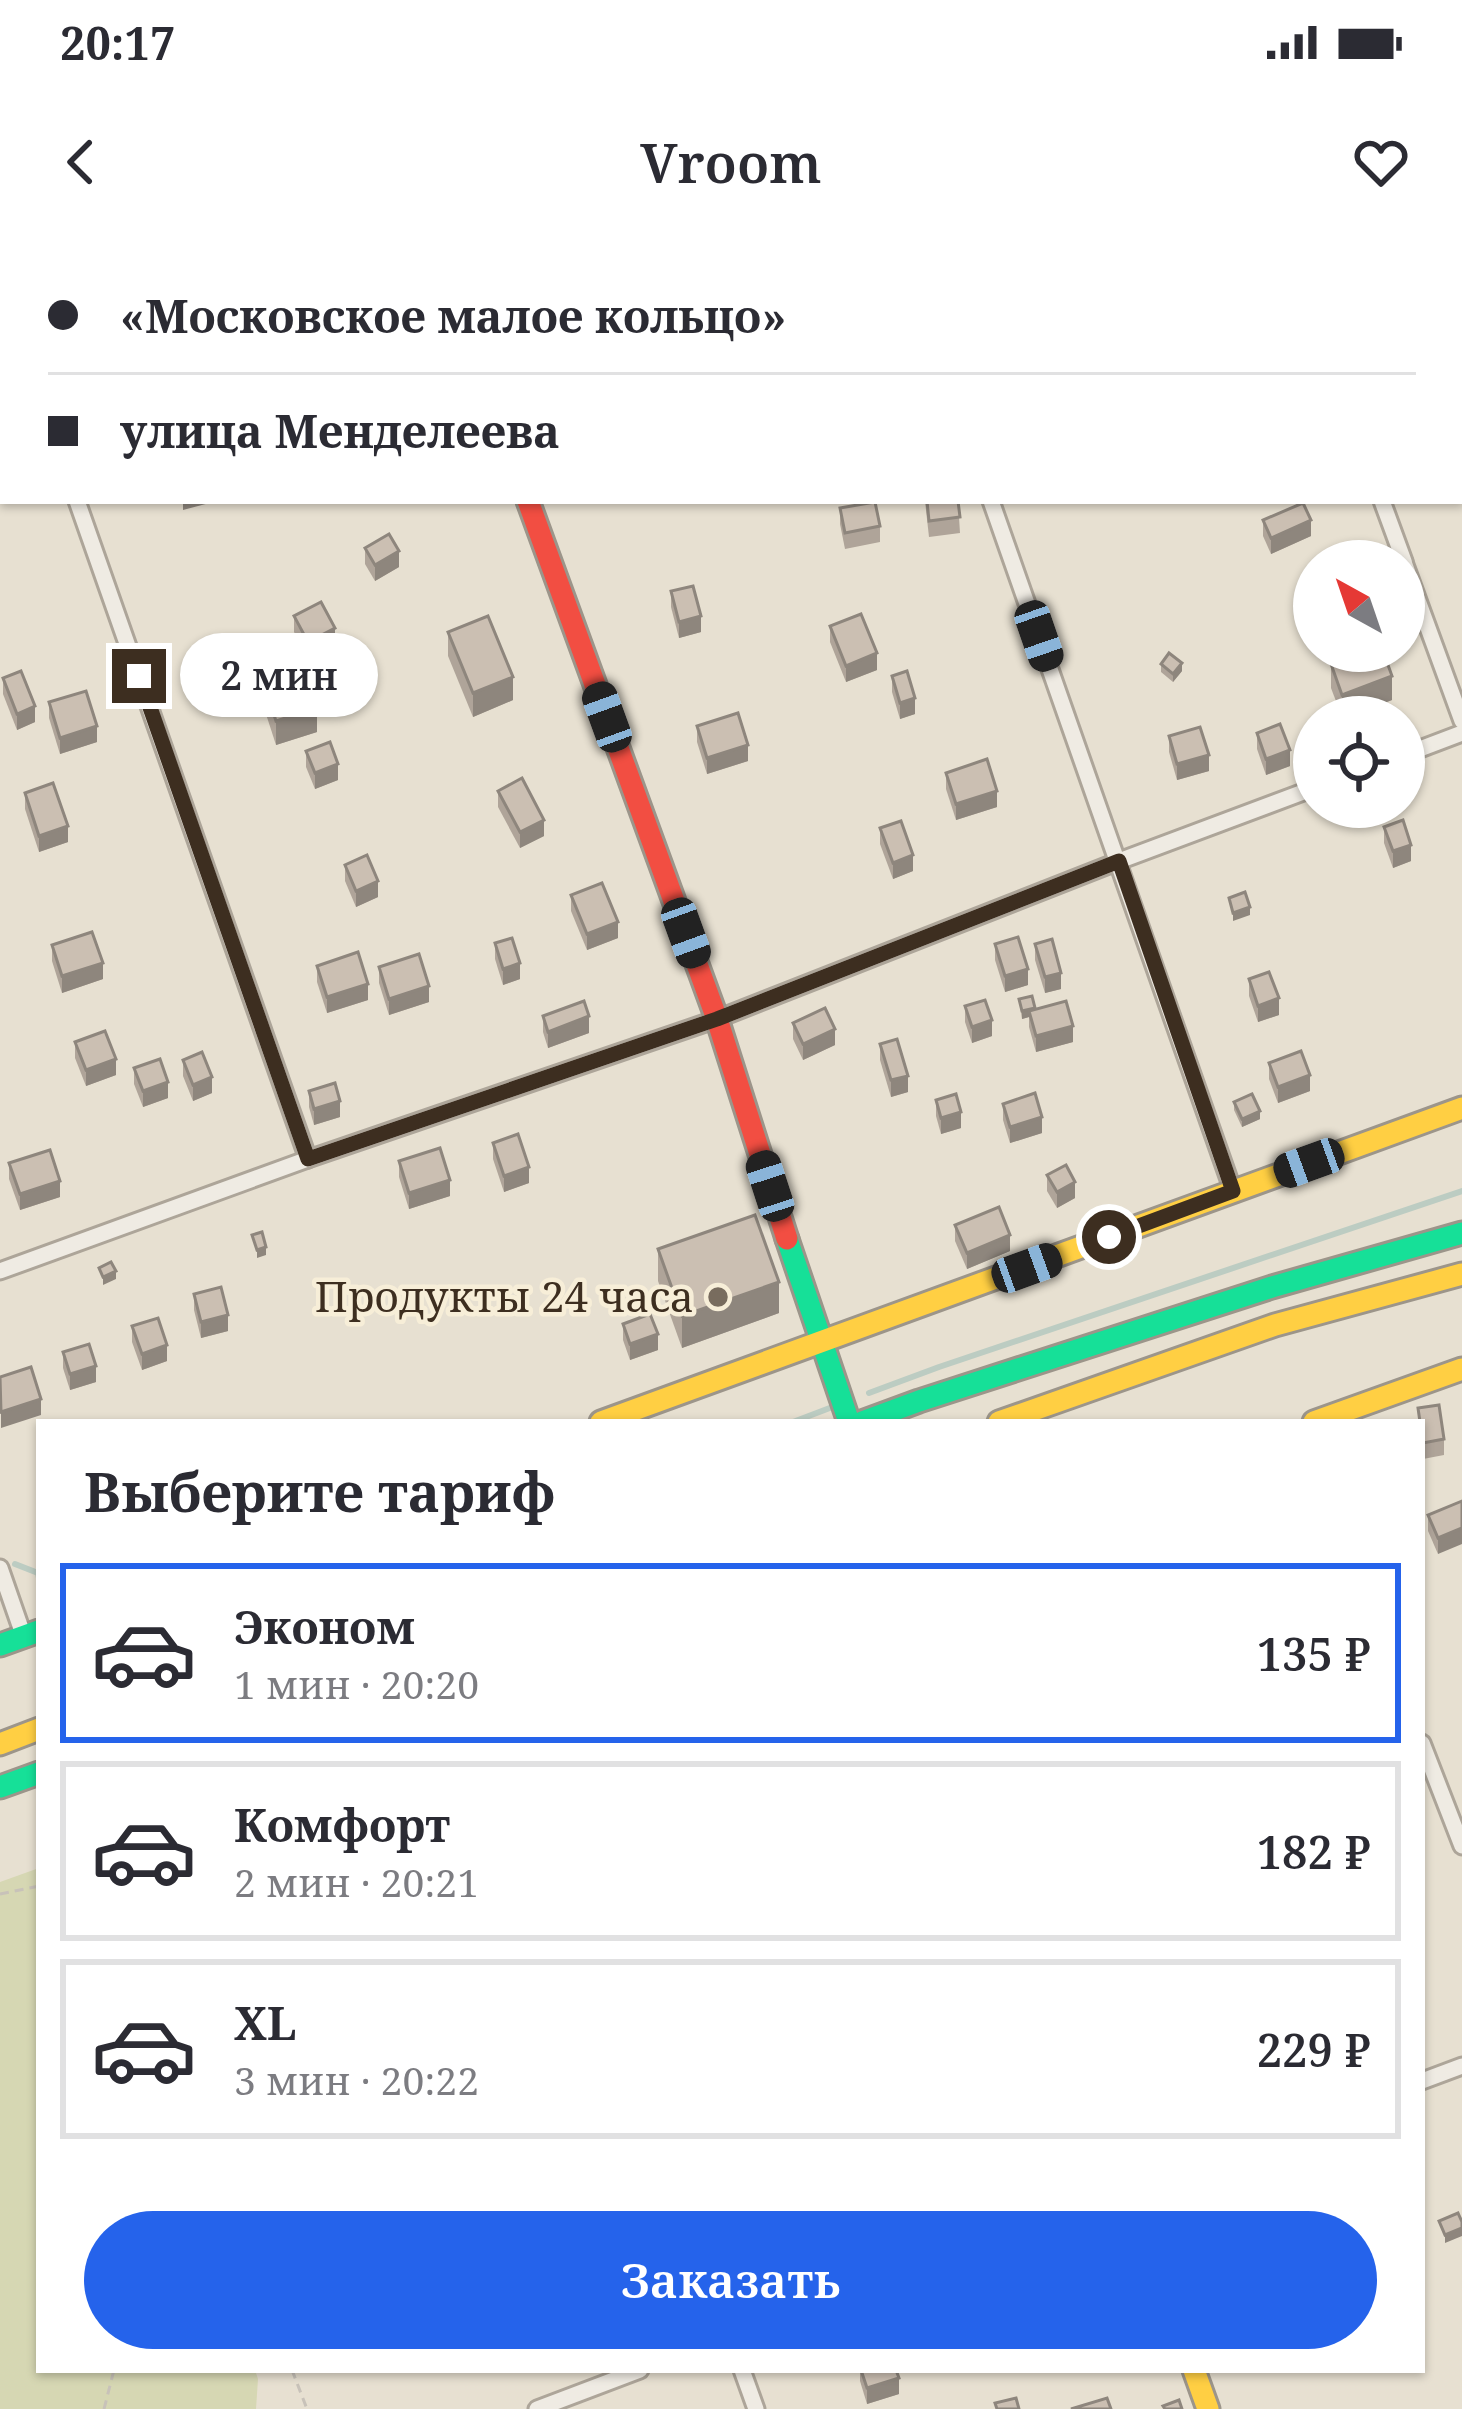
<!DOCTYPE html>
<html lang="ru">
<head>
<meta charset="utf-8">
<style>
	:root { --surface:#fff; --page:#f2f2f3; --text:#2b2b33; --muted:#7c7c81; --line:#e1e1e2; --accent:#2563eb }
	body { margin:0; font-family:"Noto Serif",serif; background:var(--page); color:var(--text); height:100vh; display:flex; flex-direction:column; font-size:45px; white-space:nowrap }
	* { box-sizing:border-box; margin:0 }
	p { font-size:39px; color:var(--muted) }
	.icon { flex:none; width:66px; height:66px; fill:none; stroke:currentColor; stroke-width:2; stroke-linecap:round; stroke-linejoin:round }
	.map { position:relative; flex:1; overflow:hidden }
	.sheet { position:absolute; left:36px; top:1179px; width:1389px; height:954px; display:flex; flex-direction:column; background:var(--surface); border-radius:0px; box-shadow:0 3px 9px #0004 }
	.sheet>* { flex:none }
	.top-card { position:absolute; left:0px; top:0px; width:1464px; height:264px; box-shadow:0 3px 9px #0004; display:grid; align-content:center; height:264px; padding:0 48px; background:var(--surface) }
	.needle { width:78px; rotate:320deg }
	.fabs { position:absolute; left:1293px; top:300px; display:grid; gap:24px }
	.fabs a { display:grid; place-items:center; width:132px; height:132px; border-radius:50%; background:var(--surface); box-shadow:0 3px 9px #0004; font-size:60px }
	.end { position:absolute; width:54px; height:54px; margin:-27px; border:15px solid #3d2e20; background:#fff; box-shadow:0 0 0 6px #fff }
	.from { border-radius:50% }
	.bubble { position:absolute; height:84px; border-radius:42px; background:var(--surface); box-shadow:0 3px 9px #0004; font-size:39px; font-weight:600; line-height:84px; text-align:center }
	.car { position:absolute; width:36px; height:72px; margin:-36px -18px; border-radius:15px; box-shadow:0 0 9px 3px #0007; background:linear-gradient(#222 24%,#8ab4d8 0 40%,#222 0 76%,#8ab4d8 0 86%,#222 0) }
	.top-card b { display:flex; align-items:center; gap:42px; height:114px; font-size:45px }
	.top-card b+b { border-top:3px solid var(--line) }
	.top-card i { width:30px; height:30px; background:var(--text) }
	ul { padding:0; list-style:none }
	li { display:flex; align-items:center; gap:36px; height:180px; margin:0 24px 18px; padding:0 24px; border:6px solid var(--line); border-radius:0px }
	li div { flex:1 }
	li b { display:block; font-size:45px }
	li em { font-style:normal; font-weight:600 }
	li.on { border-color:var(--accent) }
	li>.icon { width:108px; height:108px; stroke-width:1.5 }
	h2 { padding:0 48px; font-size:54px; line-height:144px }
	.action { display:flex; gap:24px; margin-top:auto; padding:24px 48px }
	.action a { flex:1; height:138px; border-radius:72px; background:var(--accent); color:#fff; font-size:48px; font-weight:600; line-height:138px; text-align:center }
	.status { display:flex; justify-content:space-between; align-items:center; height:84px; padding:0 60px; background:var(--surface); direction:ltr }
	.status svg { height:33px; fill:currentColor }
	header { display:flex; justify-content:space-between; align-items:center; height:156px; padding:0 48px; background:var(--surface); font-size:54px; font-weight:600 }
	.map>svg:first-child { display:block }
	.green { fill:#d6d7b3 }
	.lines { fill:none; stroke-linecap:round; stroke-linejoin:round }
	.stream { stroke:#bcccc2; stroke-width:6 }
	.street-casing { stroke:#ada599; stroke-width:21 }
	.fast-casing { stroke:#9c958a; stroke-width:27 }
	.slow-casing { stroke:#9c958a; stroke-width:27 }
	.jam-casing { stroke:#9c958a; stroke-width:27 }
	.path { stroke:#c8c2b9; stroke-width:3; stroke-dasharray:9 6; stroke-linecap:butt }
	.street { stroke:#efebe3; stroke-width:15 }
	.fast { stroke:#16e098; stroke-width:21 }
	.slow { stroke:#ffcf43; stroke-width:21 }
	.jam { stroke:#f24e42; stroke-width:21 }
	.wall { fill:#afa499 }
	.shaded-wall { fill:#8e867d }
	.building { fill:#cbbfb2; stroke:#8e867d; stroke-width:3 }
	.route { stroke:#3d2e20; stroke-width:15 }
	.poi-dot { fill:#786c5e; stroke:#f7eed8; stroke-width:4.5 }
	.labels { text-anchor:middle; stroke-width:9; stroke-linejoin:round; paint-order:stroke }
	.poi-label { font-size:42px; fill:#3d2e20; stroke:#f7eed8; text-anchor:end }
</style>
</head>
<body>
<div class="status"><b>20:17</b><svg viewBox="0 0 49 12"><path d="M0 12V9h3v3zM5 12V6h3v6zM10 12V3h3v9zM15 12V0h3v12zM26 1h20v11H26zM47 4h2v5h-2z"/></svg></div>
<header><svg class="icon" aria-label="back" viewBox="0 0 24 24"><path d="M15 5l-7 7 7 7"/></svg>Vroom<svg class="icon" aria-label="heart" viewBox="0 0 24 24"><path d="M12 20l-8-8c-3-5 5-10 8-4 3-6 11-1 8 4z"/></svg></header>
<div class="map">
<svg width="1462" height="2169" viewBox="0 0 1462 2169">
	<rect width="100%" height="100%" fill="#e7e0d1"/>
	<path class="green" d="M39,1628V2130H255L258,2139L256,2169H0V1642Z"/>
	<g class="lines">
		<g class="stream">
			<path d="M869,1153L939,1127L1462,951"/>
			<path d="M793,1182L835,1166"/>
			<path d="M15,1324L38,1333L39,1338"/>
		</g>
		<defs>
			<g id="street">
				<path d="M899,0L900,3"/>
				<path d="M1286,0L1287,3"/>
				<path d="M172,3L180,0"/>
				<path d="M0,42L3,50"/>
				<path d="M0,68L3,67"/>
				<path d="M77,261L308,919"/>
				<path d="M991,261L1233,951"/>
				<path d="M1382,261L1404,321"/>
				<path d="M1404,322L1462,481"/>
				<path d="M1404,515L1462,493"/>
				<path d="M0,1031L308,919L717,779L1119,621L1314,548"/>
				<path d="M0,1328L24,1397"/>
				<path d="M1422,1503L1462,1606"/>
				<path d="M1422,1841L1462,1826"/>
				<path d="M742,2130L756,2169"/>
				<path d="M537,2169L640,2130"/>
			</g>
			<g id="fast">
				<path d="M787,999L849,1182"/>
				<path d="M862,1182L919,1161L1272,1047L1462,993"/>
				<path d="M0,1405L39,1391"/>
				<path d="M0,1547L39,1533"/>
			</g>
			<g id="slow">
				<path d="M433,0L434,3"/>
				<path d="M601,1182L1462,868"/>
				<path d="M999,1182L1275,1085L1462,1034"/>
				<path d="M1314,1182L1462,1129"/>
				<path d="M0,1504L39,1489"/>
				<path d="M1194,2130L1208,2169"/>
			</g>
			<path id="jam" d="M528,261L717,779L787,999"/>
		</defs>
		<use href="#street" class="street-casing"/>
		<use href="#fast" class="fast-casing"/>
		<use href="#slow" class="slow-casing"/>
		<use href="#jam" class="jam-casing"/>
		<g class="path">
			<path d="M0,1654L39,1646"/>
			<path d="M292,2130L307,2169"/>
			<path d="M104,2169L114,2130"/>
		</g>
		<use href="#street" class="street"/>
		<use href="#fast" class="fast"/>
		<use href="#slow" class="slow"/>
		<use href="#jam" class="jam"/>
	</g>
	<g class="wall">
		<path d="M925,261H958L960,293L929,297Z"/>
		<path d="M840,268L880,286V302L845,309L840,284Z"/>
		<path d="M1263,280L1311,296L1271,314L1263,296Z"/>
		<path d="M365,308L399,327L375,341L365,324Z"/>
		<path d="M1314,344V388L1305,363V347Z"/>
		<path d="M671,351L701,392L679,398L671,367Z"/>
		<path d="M294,376L335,404L308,418L294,392Z"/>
		<path d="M830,386L877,430L846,442L830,402Z"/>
		<path d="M448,392L513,460L473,477L448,416Z"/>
		<path d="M1161,424L1182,431L1173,442L1161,432Z"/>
		<path d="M1331,424L1392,460L1347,477H1342L1331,448Z"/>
		<path d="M892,436L915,474L900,479L892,452Z"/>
		<path d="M3,438L35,482L17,490L3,454Z"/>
		<path d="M265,447L317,492L276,505L265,471Z"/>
		<path d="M49,462L97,502L60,514L49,478Z"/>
		<path d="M697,486L748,521L707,534L697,502Z"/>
		<path d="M1257,493L1290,526L1266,535L1257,509Z"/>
		<path d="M1169,496L1209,531L1177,540L1169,512Z"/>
		<path d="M306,511L338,540L315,549L306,527Z"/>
		<path d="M946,533L997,567L956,580L946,549Z"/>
		<path d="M498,551L544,596L520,608L498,567Z"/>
		<path d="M25,553L68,602L39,612L25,569Z"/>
		<path d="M1384,587L1411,621L1393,628L1384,603Z"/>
		<path d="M880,588L913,631L893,639L880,604Z"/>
		<path d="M345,625L378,657L356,667L345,641Z"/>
		<path d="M571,655L618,698L587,710L571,671Z"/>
		<path d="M495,703L520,739L503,745L495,719Z"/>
		<path d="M995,704L1028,745L1005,752L995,720Z"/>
		<path d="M1035,704L1061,749L1045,753L1035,720Z"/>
		<path d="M52,705L103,739L62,753L52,721Z"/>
		<path d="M317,726L368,760L327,773L317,742Z"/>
		<path d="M379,727L429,762L389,775L379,743Z"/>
		<path d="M1249,739L1279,775L1258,782L1249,756Z"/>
		<path d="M1019,759L1035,769L1073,802L1036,812L1029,787V777L1022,779Z"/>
		<path d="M965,766L992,796L972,803L965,782Z"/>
		<path d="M543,776L589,793L548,808L543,792Z"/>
		<path d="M793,783L835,805L803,820L793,799Z"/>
		<path d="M75,802L116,835L86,846L75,818Z"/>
		<path d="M880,804L908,852L891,857L880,820Z"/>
		<path d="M183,820L212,853L193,861L183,836Z"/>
		<path d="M1269,823L1310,851L1278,863L1269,839Z"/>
		<path d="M134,828L168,858L143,867L134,844Z"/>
		<path d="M309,851L340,877L314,885L309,867Z"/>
		<path d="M936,860L961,888L941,894L936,876Z"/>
		<path d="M1234,862L1260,879L1242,887L1234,870Z"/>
		<path d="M1003,864L1042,893L1010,903L1003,880Z"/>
		<path d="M493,903L529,943L504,952L493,919Z"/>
		<path d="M399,921L450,956L409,969L399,937Z"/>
		<path d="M9,923L60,957L20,970L9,939Z"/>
		<path d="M1047,935L1075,958L1057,968L1047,951Z"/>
		<path d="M955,985L1010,1011L967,1029L955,1001Z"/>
		<path d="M658,1009L779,1073L682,1108L658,1041Z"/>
		<path d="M194,1054L228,1091L201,1098L194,1070Z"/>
		<path d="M623,1084L658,1110L630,1120L623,1100Z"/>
		<path d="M132,1086L167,1121L142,1130L132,1102Z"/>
		<path d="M63,1112L96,1142L70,1150L63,1128Z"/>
		<path d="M1418,1168L1444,1199V1215L1423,1219L1422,1182H1418Z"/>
		<path d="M1462,1261L1438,1314L1428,1291V1275Z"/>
		<path d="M860,2130H896L899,2154L867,2164L860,2141Z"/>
	</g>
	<g class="shaded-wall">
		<path d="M183,261H217L183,270Z"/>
		<path d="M1311,280V296L1271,314V298Z"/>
		<path d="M399,311V327L375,341V325Z"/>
		<path d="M701,376V392L679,398V382Z"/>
		<path d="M335,388V404L308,418V402Z"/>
		<path d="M877,413V430L846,442V426Z"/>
		<path d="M1182,423V431L1173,442V434Z"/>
		<path d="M1392,436V460L1347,477H1342V455Z"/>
		<path d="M513,437V460L473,477V453Z"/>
		<path d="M915,458V474L900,479V463Z"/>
		<path d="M35,466V482L17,490V474Z"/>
		<path d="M317,468V492L276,505V481Z"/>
		<path d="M97,486V502L60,514V498Z"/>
		<path d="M748,505V521L707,534V518Z"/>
		<path d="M1290,510V526L1266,535V519Z"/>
		<path d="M1209,515V531L1177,540V524Z"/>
		<path d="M338,524V540L315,549V533Z"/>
		<path d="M997,551V567L956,580V564Z"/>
		<path d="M544,580V596L520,608V592Z"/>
		<path d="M68,586V602L39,612V596Z"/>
		<path d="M1411,605V621L1393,628V611Z"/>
		<path d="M913,615V631L893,639V623Z"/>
		<path d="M378,641V657L356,667V651Z"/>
		<path d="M1250,667V675L1233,681V673Z"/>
		<path d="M618,682V698L587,710V694Z"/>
		<path d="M103,723V739L62,753V736Z"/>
		<path d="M520,723V739L503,745V729Z"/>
		<path d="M1028,729V745L1005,752V736Z"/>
		<path d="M1061,733V749L1045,753V737Z"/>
		<path d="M368,744V760L327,773V757Z"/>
		<path d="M429,746V762L389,775V759Z"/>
		<path d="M1279,758V775L1258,782V766Z"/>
		<path d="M1035,768L1029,771V777L1022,779V771Z"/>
		<path d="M589,776V793L548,808V792Z"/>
		<path d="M992,780V796L972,803V787Z"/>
		<path d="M1073,786V802L1036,812V796Z"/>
		<path d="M835,789V805L803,820V804Z"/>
		<path d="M116,819V835L86,846V830Z"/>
		<path d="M1310,835V851L1278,863V847Z"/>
		<path d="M908,836V852L891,857V840Z"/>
		<path d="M212,837V853L193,861V845Z"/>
		<path d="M168,842V858L143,867V851Z"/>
		<path d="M340,861V877L314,885V869Z"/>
		<path d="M1260,871V879L1242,887V879Z"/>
		<path d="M961,872V888L941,894V878Z"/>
		<path d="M1042,877V893L1010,903V887Z"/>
		<path d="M529,927V943L504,952V936Z"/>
		<path d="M450,940V956L409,969V953Z"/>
		<path d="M60,941V957L20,970V954Z"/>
		<path d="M1075,942V958L1057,968V952Z"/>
		<path d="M1010,995V1011L967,1029V1013Z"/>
		<path d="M266,1007V1015L257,1018V1010Z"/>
		<path d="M116,1031V1039L103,1045V1037Z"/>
		<path d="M779,1042V1073L682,1108V1076Z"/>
		<path d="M228,1075V1091L201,1098V1082Z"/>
		<path d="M658,1094V1110L630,1120V1104Z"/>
		<path d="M167,1105V1121L142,1130V1114Z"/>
		<path d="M96,1126V1142L70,1150V1134Z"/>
		<path d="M41,1159V1175L1,1188V1172Z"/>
		<path d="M1462,1288V1304L1438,1314V1298Z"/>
		<path d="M1462,1988V1996L1445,2003V1995Z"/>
		<path d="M899,2138V2154L867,2164V2148Z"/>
	</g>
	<g class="building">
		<path d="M458,0H473L474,3H459Z"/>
		<path d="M572,0H601L602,3H573Z"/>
		<path d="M835,0H867L868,3H836Z"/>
		<path d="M927,261H958L960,277L929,281Z"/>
		<path d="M875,262L880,286L845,293L840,268Z"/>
		<path d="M1303,263L1311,280L1271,298L1263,280Z"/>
		<path d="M389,294L399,311L375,325L365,308Z"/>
		<path d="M1314,344V372L1305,347Z"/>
		<path d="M693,346L701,376L679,382L671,351Z"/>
		<path d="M321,362L335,388L308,402L294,376Z"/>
		<path d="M861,374L877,413L846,426L830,386Z"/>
		<path d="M488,376L513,437L473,453L448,392Z"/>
		<path d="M1365,411H1383L1392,436L1342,455L1331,424Z"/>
		<path d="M1169,413L1182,423L1173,434L1161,424Z"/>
		<path d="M21,431L35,466L17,474L3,438Z"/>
		<path d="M907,431L915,458L900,463L892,436Z"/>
		<path d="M305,434L317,468L276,481L265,447Z"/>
		<path d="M86,451L97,486L60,498L49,462Z"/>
		<path d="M738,473L748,505L707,518L697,486Z"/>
		<path d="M1280,484L1290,510L1266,519L1257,493Z"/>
		<path d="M1200,487L1209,515L1177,524L1169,496Z"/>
		<path d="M330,502L338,524L315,533L306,511Z"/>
		<path d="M987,519L997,551L956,564L946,533Z"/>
		<path d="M522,538L544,580L520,592L498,551Z"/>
		<path d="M53,543L68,586L39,596L25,553Z"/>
		<path d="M1403,580L1411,605L1393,611L1384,587Z"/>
		<path d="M901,581L913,615L893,623L880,588Z"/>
		<path d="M367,615L378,641L356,651L345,625Z"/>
		<path d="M602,643L618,682L587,694L571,655Z"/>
		<path d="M1245,652L1250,667L1233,673L1229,658Z"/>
		<path d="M92,692L103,723L62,736L52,705Z"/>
		<path d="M1018,697L1028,729L1005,736L995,704Z"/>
		<path d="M512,698L520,723L503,729L495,703Z"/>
		<path d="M1052,699L1061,733L1045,737L1035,704Z"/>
		<path d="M358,712L368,744L327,757L317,726Z"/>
		<path d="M419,714L429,746L389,759L379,727Z"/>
		<path d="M1269,732L1279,758L1258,766L1249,739Z"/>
		<path d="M1032,756L1035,768L1022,771L1019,759Z"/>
		<path d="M985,760L992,780L972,787L965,766Z"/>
		<path d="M584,761L589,776L548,792L543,776Z"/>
		<path d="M1066,761L1073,786L1036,796L1029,771Z"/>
		<path d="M825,768L835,789L803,804L793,783Z"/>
		<path d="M105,791L116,819L86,830L75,802Z"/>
		<path d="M897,799L908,836L891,840L880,804Z"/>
		<path d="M1301,811L1310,835L1278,847L1269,823Z"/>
		<path d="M202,812L212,837L193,845L183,820Z"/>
		<path d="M160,819L168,842L143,851L134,828Z"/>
		<path d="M335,843L340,861L314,869L309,851Z"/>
		<path d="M1035,853L1042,877L1010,887L1003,864Z"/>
		<path d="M956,854L961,872L941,878L936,860Z"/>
		<path d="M1252,854L1260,871L1242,879L1234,862Z"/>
		<path d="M518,894L529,927L504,936L493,903Z"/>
		<path d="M440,908L450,940L409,953L399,921Z"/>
		<path d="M50,910L60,941L20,954L9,923Z"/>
		<path d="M1066,925L1075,942L1057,952L1047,935Z"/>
		<path d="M999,967L1010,995L967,1013L955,985Z"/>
		<path d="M755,975L779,1042L682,1076L658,1009Z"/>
		<path d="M262,992L266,1007L257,1010L252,995Z"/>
		<path d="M111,1022L116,1031L103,1037L99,1028Z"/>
		<path d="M221,1047L228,1075L201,1082L194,1054Z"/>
		<path d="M650,1074L658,1094L630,1104L623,1084Z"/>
		<path d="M158,1078L167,1105L142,1114L132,1086Z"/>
		<path d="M89,1104L96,1126L70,1134L63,1112Z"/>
		<path d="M31,1127L41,1159L1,1172L0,1137Z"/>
		<path d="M1439,1165L1444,1199L1423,1203L1422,1182H1420L1418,1168Z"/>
		<path d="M1462,1261V1288L1438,1298L1428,1275Z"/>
		<path d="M1458,1973L1462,1982V1988L1445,1995L1439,1981Z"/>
		<path d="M861,2130H896L899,2138L867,2148Z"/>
		<path d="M1016,2158L1019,2169H997L995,2163Z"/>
		<path d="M1107,2158L1111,2169H1071Z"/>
		<path d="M1179,2160L1182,2169H1165L1163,2166Z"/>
	</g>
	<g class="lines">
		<path class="route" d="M139,436L308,919L717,779L1119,621L1233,951L1109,997"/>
	</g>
	<circle class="poi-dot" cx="718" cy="1057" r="12"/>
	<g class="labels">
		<g class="poi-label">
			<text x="694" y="1072">Продукты 24 часа</text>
		</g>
	</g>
</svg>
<div class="fabs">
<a><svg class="needle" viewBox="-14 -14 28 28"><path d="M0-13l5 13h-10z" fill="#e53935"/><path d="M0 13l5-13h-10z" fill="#7c7c81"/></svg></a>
<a><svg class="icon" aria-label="locate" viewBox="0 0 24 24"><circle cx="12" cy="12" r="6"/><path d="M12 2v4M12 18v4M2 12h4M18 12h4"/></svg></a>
</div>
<i class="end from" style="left:1109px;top:997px"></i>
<i class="end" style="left:139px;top:436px"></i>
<div class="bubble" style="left:180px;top:393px;width:198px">2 мин</div>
<i class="car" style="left:1039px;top:396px;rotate:161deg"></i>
<i class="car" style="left:607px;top:477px;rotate:340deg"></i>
<i class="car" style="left:686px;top:693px;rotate:160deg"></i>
<i class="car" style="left:1309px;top:923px;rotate:250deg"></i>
<i class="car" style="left:770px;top:946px;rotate:342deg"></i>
<i class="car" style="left:1027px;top:1028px;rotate:70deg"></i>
<div class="top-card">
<b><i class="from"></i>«Московское малое кольцо»</b>
<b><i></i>улица Менделеева</b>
</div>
<section class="sheet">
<h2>Выберите тариф</h2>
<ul>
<li class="on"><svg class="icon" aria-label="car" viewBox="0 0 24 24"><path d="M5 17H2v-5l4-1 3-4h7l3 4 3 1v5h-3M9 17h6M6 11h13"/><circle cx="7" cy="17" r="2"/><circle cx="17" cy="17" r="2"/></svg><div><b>Эконом</b><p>1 мин · 20:20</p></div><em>135 ₽</em></li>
<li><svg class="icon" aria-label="car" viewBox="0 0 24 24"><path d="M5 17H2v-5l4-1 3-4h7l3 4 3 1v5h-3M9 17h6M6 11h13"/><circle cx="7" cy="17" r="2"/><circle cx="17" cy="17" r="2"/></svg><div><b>Комфорт</b><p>2 мин · 20:21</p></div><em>182 ₽</em></li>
<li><svg class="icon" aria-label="car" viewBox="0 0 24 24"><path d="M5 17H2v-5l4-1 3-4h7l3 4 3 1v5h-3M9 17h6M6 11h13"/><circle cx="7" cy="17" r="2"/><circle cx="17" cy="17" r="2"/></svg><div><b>XL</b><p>3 мин · 20:22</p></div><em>229 ₽</em></li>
</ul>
<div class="action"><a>Заказать</a></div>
</section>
</div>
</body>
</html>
